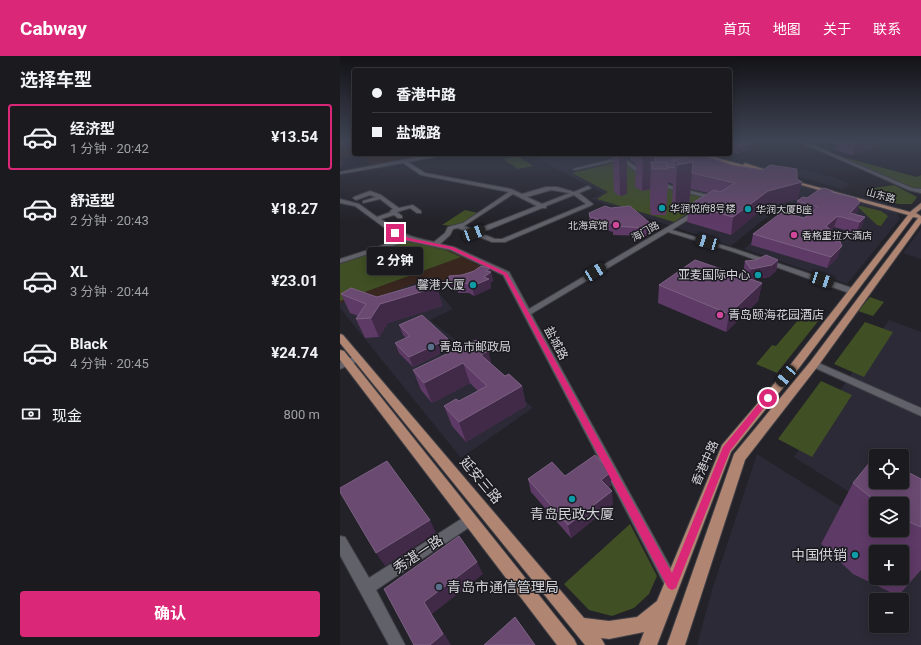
<!DOCTYPE html>
<html lang="zh">
<head>
<meta charset="utf-8">
<style>
	:root { --surface:#1a1a1f; --page:#232328; --text:#f1f3f6; --muted:#9fa1a4; --line:#38383d; --accent:#db2777 }
	body { margin:0; font-family:Roboto,"Noto Sans SC",sans-serif; background:var(--page); color:var(--text); height:100vh; display:flex; flex-direction:column; font-size:15px; white-space:nowrap }
	* { box-sizing:border-box; margin:0 }
	p { font-size:13px; color:var(--muted) }
	.icon { flex:none; width:22px; height:22px; fill:none; stroke:currentColor; stroke-width:2; stroke-linecap:round; stroke-linejoin:round }
	.map { position:relative; flex:1; overflow:hidden }
	.drawer { display:flex; flex-direction:column; background:var(--surface); width:340px }
	.drawer>* { flex:none }
	.banner { position:absolute; left:12px; top:12px; width:380px; height:88px; border-radius:4px; box-shadow:0 2px 10px #0003,0 0 0 1px var(--line); display:grid; align-content:center; height:88px; padding:0 20px; background:var(--surface) }
	.fabs { position:absolute; left:529px; top:393px; display:grid; gap:8px }
	.fabs a { display:grid; place-items:center; width:40px; height:40px; border-radius:4px; background:var(--surface); box-shadow:0 2px 10px #0003,0 0 0 1px var(--line); font-size:20px }
	.end { position:absolute; width:18px; height:18px; margin:-9px; border:5px solid #db2777; background:#fff; box-shadow:0 0 0 2px #fff }
	.from { border-radius:50% }
	.bubble { position:absolute; height:28px; border-radius:4px; background:var(--surface); box-shadow:0 2px 10px #0003,0 0 0 1px var(--line); font-size:13px; font-weight:700; line-height:28px; text-align:center }
	.car { position:absolute; width:12px; height:24px; margin:-12px -6px; border-radius:5px; box-shadow:0 0 3px 1px #0007; background:linear-gradient(#222 24%,#8ab4d8 0 40%,#222 0 76%,#8ab4d8 0 86%,#222 0) }
	.banner b { display:flex; align-items:center; gap:14px; height:38px; font-size:15px }
	.banner b+b { border-top:1px solid var(--line) }
	.banner i { width:10px; height:10px; background:var(--text) }
	ul { padding:0; list-style:none }
	li { display:flex; align-items:center; gap:12px; height:66px; margin:0 8px 6px; padding:0 12px; border:2px solid transparent; border-radius:4px }
	li div { flex:1 }
	li b { display:block; font-size:15px }
	li em { font-style:normal; font-weight:700 }
	li.on { border-color:var(--accent) }
	li>.icon { width:36px; height:36px; stroke-width:1.5 }
	h2 { padding:0 20px; font-size:18px; line-height:48px }
	.pay { display:flex; align-items:center; gap:10px; height:44px; padding:0 20px; font-size:15px }
	.pay p { margin-inline-start:auto }
	.button { display:flex; gap:8px; margin-top:auto; padding:8px 20px }
	.button a { flex:1; height:46px; border-radius:4px; background:var(--accent); color:#fff; font-size:16px; font-weight:700; line-height:46px; text-align:center }
	header { display:flex; align-items:center; gap:24px; box-sizing:border-box; height:56px; padding:0 20px; background:var(--accent); color:#fff }
	header strong { font-size:19px }
	nav { display:flex; gap:22px; margin-inline-start:auto; font-size:14px }
	main { display:flex; flex:1; min-height:0 }
	.map>svg:first-child { display:block }
	.built { fill:#2b2a36; fill-rule:evenodd }
	.education { fill:#38261f }
	.green { fill:#404f24 }
	.lines { fill:none; stroke-linecap:round; stroke-linejoin:round }
	.minor-casing { stroke:#404046; stroke-width:2 }
	.major-casing { stroke:#404046; stroke-width:2 }
	.minor { fill:#616169; fill-rule:evenodd }
	.major { fill:#b08673; fill-rule:evenodd }
	.wall { fill:#5e3a66; fill-rule:evenodd }
	.shaded-wall { fill:#412948 }
	.building { fill:#6b4a72; stroke:#7b6082 }
	.route { fill:#db2777 }
	.culture-dot { fill:#0f9aa8; stroke:#19191f; stroke-width:1.5 }
	.hotel-dot { fill:#d1479c; stroke:#19191f; stroke-width:1.5 }
	.service-dot { fill:#5c6f8a; stroke:#19191f; stroke-width:1.5 }
	.labels { text-anchor:middle; stroke-width:3; stroke-linejoin:round; paint-order:stroke }
	.far-street-label { font-size:10px; fill:#d5d4d9; stroke:#19191f }
	.far-poi-label { font-size:10px; fill:#d5d4d9; stroke:#19191f; text-anchor:start }
	.poi-label { font-size:12px; fill:#d5d4d9; stroke:#19191f; text-anchor:end }
	.street-label { font-size:12px; fill:#d5d4d9; stroke:#19191f }
	.near-street-label { font-size:14px; fill:#d5d4d9; stroke:#19191f }
	.near-poi-label { font-size:14px; fill:#d5d4d9; stroke:#19191f }
</style>
</head>
<body>
<header>
<strong>Cabway</strong>
<nav><a>首页</a><a>地图</a><a>关于</a><a>联系</a></nav>
</header>
<main>
<section class="drawer">
<h2>选择车型</h2>
<ul>
<li class="on"><svg class="icon" aria-label="car" viewBox="0 0 24 24"><path d="M5 17H2v-5l4-1 3-4h7l3 4 3 1v5h-3M9 17h6M6 11h13"/><circle cx="7" cy="17" r="2"/><circle cx="17" cy="17" r="2"/></svg><div><b>经济型</b><p>1 分钟 · 20:42</p></div><em>¥13.54</em></li>
<li><svg class="icon" aria-label="car" viewBox="0 0 24 24"><path d="M5 17H2v-5l4-1 3-4h7l3 4 3 1v5h-3M9 17h6M6 11h13"/><circle cx="7" cy="17" r="2"/><circle cx="17" cy="17" r="2"/></svg><div><b>舒适型</b><p>2 分钟 · 20:43</p></div><em>¥18.27</em></li>
<li><svg class="icon" aria-label="car" viewBox="0 0 24 24"><path d="M5 17H2v-5l4-1 3-4h7l3 4 3 1v5h-3M9 17h6M6 11h13"/><circle cx="7" cy="17" r="2"/><circle cx="17" cy="17" r="2"/></svg><div><b>XL</b><p>3 分钟 · 20:44</p></div><em>¥23.01</em></li>
<li><svg class="icon" aria-label="car" viewBox="0 0 24 24"><path d="M5 17H2v-5l4-1 3-4h7l3 4 3 1v5h-3M9 17h6M6 11h13"/><circle cx="7" cy="17" r="2"/><circle cx="17" cy="17" r="2"/></svg><div><b>Black</b><p>4 分钟 · 20:45</p></div><em>¥24.74</em></li>
</ul>
<div class="pay"><svg class="icon" aria-label="cash" viewBox="0 0 24 24"><path d="M3 7h18v10H3z"/><circle cx="12" cy="12" r="2"/></svg>现金<p>800 m</p></div>
<div class="button"><a>确认</a></div>
</section>
<div class="map">
<svg width="581" height="589" viewBox="0 0 581 589">
	<rect width="100%" height="100%" fill="#232229"/>
	<g class="built">
		<path d="M193,98H351L485,136L431,158L391,190L250,143L263,137L209,109Z"/>
		<path d="M464,113L492,121L511,128L502,133L452,119Z"/>
		<path d="M491,138L549,153L557,157L560,163L507,228L404,193L440,160Z"/>
		<path d="M581,173V203L563,197L580,174Z"/>
		<path d="M84,224L95,233L113,253L90,264L131,296L193,352L121,402L0,252V247L16,241L22,247Z"/>
		<path d="M549,264L581,276V481L562,448H536V453L454,401ZM536,400H562V426H536Z"/>
		<path d="M417,398L581,501V589H357L372,534ZM536,496H562V522H536ZM536,544H562V570H536Z"/>
	</g>
	<g class="education">
		<path d="M0,84H14V98H92L32,110L20,99L0,102Z"/>
		<path d="M65,185L92,189L109,193L144,212L95,233L84,224L22,247L16,241L0,247V207Z"/>
	</g>
	<g class="green">
		<path d="M178,100L193,110L178,113L163,103Z"/>
		<path d="M499,100L577,121L581,119V132L568,131Z"/>
		<path d="M282,105L313,129L370,143L334,166L257,143L268,136L232,117Z"/>
		<path d="M554,129L577,141L572,148H559L531,141L528,133Z"/>
		<path d="M501,145L541,155L548,160L541,170L537,169L519,152L499,146Z"/>
		<path d="M125,154L138,157L118,170L102,169Z"/>
		<path d="M70,186L103,193L121,201L0,245V208L62,187Z"/>
		<path d="M530,241L544,246L533,260L518,255Z"/>
		<path d="M475,257L483,259L437,317L416,308L432,289L436,290L459,263L467,266Z"/>
		<path d="M525,266L553,276L524,321L494,308Z"/>
		<path d="M481,325L512,339L472,401L438,383Z"/>
		<path d="M290,468L317,520L309,538L294,552L272,560L249,554L224,528Z"/>
	</g>
	<g class="lines">
		<defs>
			<g id="minor">
				<path d="M456,84H461L572,132L581,133V137L569,134Z"/>
				<path d="M93,98H98L94,101L68,106L85,117L171,133L182,138L206,131H217L234,136L248,130L251,132L239,137L253,148L252,149L165,186H152L118,172L113,173L110,179L100,188L114,191L169,216L189,253L358,153L360,154V156L332,174L395,193L515,233L516,235L515,237H509L391,195L328,176L191,258L337,523L339,528L337,533L332,535L327,533L163,219L110,194L68,185L0,207V203L62,183L53,178L15,150L0,147V143L19,148L37,161L51,156L50,155L53,153L40,143L23,147V145L36,141L30,139L16,144L13,142L14,141L30,135L41,139L59,152L73,149L81,155V157H77L70,152L57,156L62,160V162H58L54,159L41,163C61,178 70,181 94,186L105,177L108,171L123,167L169,136L81,119L63,107L0,118V116ZM211,134L230,137L202,148L187,141ZM173,138L197,150L135,174L124,170ZM234,139L246,148L162,183H155L140,177L202,152H206V150Z"/>
				<path d="M273,98C278,98 282,99 287,100V102H284L307,119L303,120L280,104L235,114L233,113L277,102Z"/>
				<path d="M316,124L331,130L380,142L377,144L327,132L314,127L313,126Z"/>
				<path d="M18,299L23,302L21,304L0,313V306Z"/>
				<path d="M474,305L581,352V360L471,310L469,308L471,306Z"/>
				<path d="M129,458L134,460L135,464L134,468L36,534L65,589H49L0,499V480L5,481L29,522Z"/>
			</g>
			<g id="major">
				<path d="M354,98H362L403,109L405,107L439,118L436,120L413,113L410,115Z"/>
				<path d="M447,123L570,156L581,147V153L576,157L581,160V167L478,310L405,404L345,589H327L394,398L470,306L578,162L573,161L459,312L391,396L317,589H299L304,576L269,583L261,582L265,589H245L0,287V278L3,279L244,562L269,565L297,561L317,545L382,389L451,308L568,159L447,125Z"/>
				<path d="M0,294L4,295L234,583L237,589H217L0,304Z"/>
			</g>
		</defs>
		<use href="#minor" class="minor-casing"/>
		<use href="#major" class="major-casing"/>
		<use href="#minor" class="minor"/>
		<use href="#major" class="major"/>
	</g>
	<g class="wall">
		<path d="M390,84H412V85L414,86L413,92L397,98L390,96Z"/>
		<path d="M488,84H544L542,88L512,99L495,94L497,88L489,87L490,85Z"/>
		<path d="M273,98H287V138L280,140L274,136Z"/>
		<path d="M288,98H361V99L391,109L457,123L458,143L425,151L391,179L347,166L349,151L335,154V151L332,149L333,128L328,126L326,159H311L310,151V133L302,135L295,131L296,108L290,104V98ZM351,133L369,137L349,149Z"/>
		<path d="M493,137L520,146L517,156L515,158L525,161L521,172L516,177L494,171L491,174L498,201L487,212L411,189L413,178L464,162L467,159L455,156L457,145Z"/>
		<path d="M290,150L311,177L306,180L273,179V176L250,169L249,157L271,152Z"/>
		<path d="M438,204L436,215L429,221L411,224L422,227L418,245L386,276L318,247L319,229L407,222L403,217L405,205Z"/>
		<path d="M150,212L153,225L150,227L151,232L134,240L129,237H118L117,234L112,235L109,226L122,219Z"/>
		<path d="M97,231L102,250L48,267L39,281L25,282L16,263L18,260L10,257L1,238L37,241Z"/>
		<path d="M59,269L108,283L111,292L73,311L59,297L55,287L66,282L63,279Z"/>
		<path d="M148,295L151,308L165,320L182,330L186,350L126,386L112,370L104,350L119,345L138,335L130,327L92,347L81,334L73,314Z"/>
		<path d="M271,416V429L269,431L273,448L231,482L191,436L188,423Z"/>
		<path d="M581,423V514L558,540L513,518L481,488L513,427ZM536,448H562V474H536ZM536,496H562V522H536Z"/>
	</g>
	<g class="shaded-wall">
		<path d="M408,84H412L411,87L414,86L413,92L397,98L398,91Z"/>
		<path d="M516,84H544L542,88L512,99Z"/>
		<path d="M279,98H287V138L280,140Z"/>
		<path d="M303,98H315V113L311,106L310,133L302,135Z"/>
		<path d="M350,98H361V103L353,106L349,149V151L335,154L337,109Z"/>
		<path d="M0,103L3,109L0,110Z"/>
		<path d="M462,126L458,143L425,151L391,179L393,161L428,135Z"/>
		<path d="M520,146L517,156L510,163V157Z"/>
		<path d="M498,160L494,171L483,181L486,170Z"/>
		<path d="M525,161L521,172L516,177L520,166Z"/>
		<path d="M311,168V177L306,180V172Z"/>
		<path d="M502,190L498,201L487,212L491,201Z"/>
		<path d="M438,204L436,215L429,221L408,224L411,213Z"/>
		<path d="M150,212L153,225L150,227L151,232L134,240L132,230L144,221L146,215Z"/>
		<path d="M116,225L117,234L112,235L109,226Z"/>
		<path d="M422,227L418,245L386,276L389,258Z"/>
		<path d="M97,231L102,250L48,267L39,281L31,262L40,248Z"/>
		<path d="M108,283L111,292L73,311L69,301Z"/>
		<path d="M148,295L153,314L141,299Z"/>
		<path d="M123,307L130,327L92,347L84,327Z"/>
		<path d="M182,330L186,350L126,386L119,366Z"/>
		<path d="M271,416V429L262,437L261,424Z"/>
		<path d="M272,435L273,448L231,482L228,469Z"/>
		<path d="M90,464L96,477L45,510L36,497Z"/>
		<path d="M137,506L143,518L92,558L111,589H90L84,546Z"/>
	</g>
	<g class="building">
		<path d="M390,84H408H407L414,86L398,91L390,89Z"/>
		<path d="M315,98H360L391,109L423,114L430,109L457,113V123L462,126L428,135L393,161L349,149L374,134L380,136L395,127L352,117L353,106L343,101L342,103L334,104V112L328,111L327,106H316L315,105Z"/>
		<path d="M343,101L353,106L337,109L339,107L334,104L342,103Z"/>
		<path d="M311,106H327L328,113H312Z"/>
		<path d="M484,132L493,135L491,136L516,142L520,146L510,157L525,161L520,166L498,160L486,170L497,179L502,190L491,201L413,178L442,156L464,162L478,151L457,145L463,141L467,142L477,135Z"/>
		<path d="M265,150L271,152L290,150L311,168L306,172L273,170L274,168L250,161L249,157Z"/>
		<path d="M426,199L438,204L432,209L411,213L405,205L416,204Z"/>
		<path d="M355,204L422,227L389,258L319,229Z"/>
		<path d="M141,210L150,212L146,215L151,216L144,221L149,223L132,230L126,227L116,228V225L109,226V220L122,219L134,215Z"/>
		<path d="M92,225L97,231L40,248L31,262L16,263L26,248L1,238L11,232L37,241Z"/>
		<path d="M82,259L108,283L69,301L55,287L70,280L59,269Z"/>
		<path d="M136,284L148,295L141,299L165,320L169,318L182,330L119,366L104,350L116,343L119,345L147,330L123,307L84,327L73,314Z"/>
		<path d="M255,399L271,416L261,424L272,435L228,469L188,423L212,406L225,420Z"/>
		<path d="M535,400H536V426H562V413L581,423V471L562,463V448H539L513,427Z"/>
		<path d="M47,405L90,464L36,497L0,436V432Z"/>
		<path d="M119,480L137,506L84,546L103,578L90,589H74L44,533Z"/>
		<path d="M175,561L195,589H144Z"/>
	</g>
	<linearGradient id="sky" x2="0" y2="1"><stop stop-color="#131317"/><stop offset="0.51" stop-color="#3f4454"/><stop offset="1" stop-color="#3f4454" stop-opacity="0"/></linearGradient>
	<rect width="581" height="166" fill="url(#sky)"/>
	<path class="route" d="M55,175L69,182L113,191L167,217L332,517L383,391L425,340H430V344L390,395L336,532L332,534L328,532L164,219L110,193L66,184L53,178Z"/>
	<g class="culture-dot">
		<circle cx="322" cy="152" r="4"/>
		<circle cx="408" cy="153" r="4"/>
		<circle cx="418" cy="219" r="4"/>
		<circle cx="133" cy="229" r="4"/>
		<circle cx="232" cy="443" r="4"/>
		<circle cx="515" cy="499" r="4"/>
	</g>
	<g class="hotel-dot">
		<circle cx="276" cy="169" r="4"/>
		<circle cx="454" cy="179" r="4"/>
		<circle cx="380" cy="259" r="4"/>
	</g>
	<g class="service-dot">
		<circle cx="91" cy="291" r="4"/>
		<circle cx="99" cy="531" r="4"/>
	</g>
	<g class="labels">
		<g class="far-street-label">
			<text transform="translate(541 139) rotate(15)" y="4">山东路</text>
			<text transform="translate(305 175) rotate(-29)" y="4">海门路</text>
		</g>
		<g class="far-poi-label">
			<text x="330" y="156">华润悦府8号楼</text>
			<text x="416" y="157">华润大厦B座</text>
			<text x="268" y="173" text-anchor="end">北海宾馆</text>
			<text x="462" y="183">香格里拉大酒店</text>
		</g>
		<g class="poi-label">
			<text x="410" y="223">亚麦国际中心</text>
			<text x="125" y="233">馨港大厦</text>
			<text x="388" y="263" text-anchor="start">青岛颐海花园酒店</text>
			<text x="99" y="295" text-anchor="start">青岛市邮政局</text>
		</g>
		<g class="street-label">
			<text transform="translate(216 287) rotate(62)" y="4">盐城路</text>
			<text transform="translate(365 407) rotate(-66)" y="4">香港中路</text>
		</g>
		<g class="near-street-label">
			<text transform="translate(141 424) rotate(50)" y="5">延安三路</text>
			<text transform="translate(78 498) rotate(-34)" y="5">秀湛一路</text>
		</g>
		<g class="near-poi-label">
			<text x="232" y="463">青岛民政大厦</text>
			<text x="507" y="504" text-anchor="end">中国供销</text>
			<text x="107" y="536" text-anchor="start">青岛市通信管理局</text>
		</g>
	</g>
</svg>
<div class="fabs">
<a><svg class="icon" aria-label="locate" viewBox="0 0 24 24"><circle cx="12" cy="12" r="6"/><path d="M12 2v4M12 18v4M2 12h4M18 12h4"/></svg></a>
<a><svg class="icon" aria-label="layers" viewBox="0 0 24 24"><path d="M12 4l9 5-9 5-9-5zM3 14l9 5 9-5"/></svg></a>
<a>+</a>
<a>−</a>
</div>
<i class="end from" style="left:428px;top:342px"></i>
<i class="end" style="left:55px;top:177px"></i>
<div class="bubble" style="left:27px;top:191px;width:56px">2 分钟</div>
<i class="car" style="left:134px;top:177px;rotate:69deg"></i>
<i class="car" style="left:367px;top:186px;rotate:287deg"></i>
<i class="car" style="left:255px;top:216px;rotate:59deg"></i>
<i class="car" style="left:482px;top:224px;rotate:109deg"></i>
<i class="car" style="left:446px;top:320px;rotate:220deg"></i>
<div class="banner">
<b><i class="from"></i>香港中路</b>
<b><i></i>盐城路</b>
</div>
</div>
</main>
</body>
</html>
